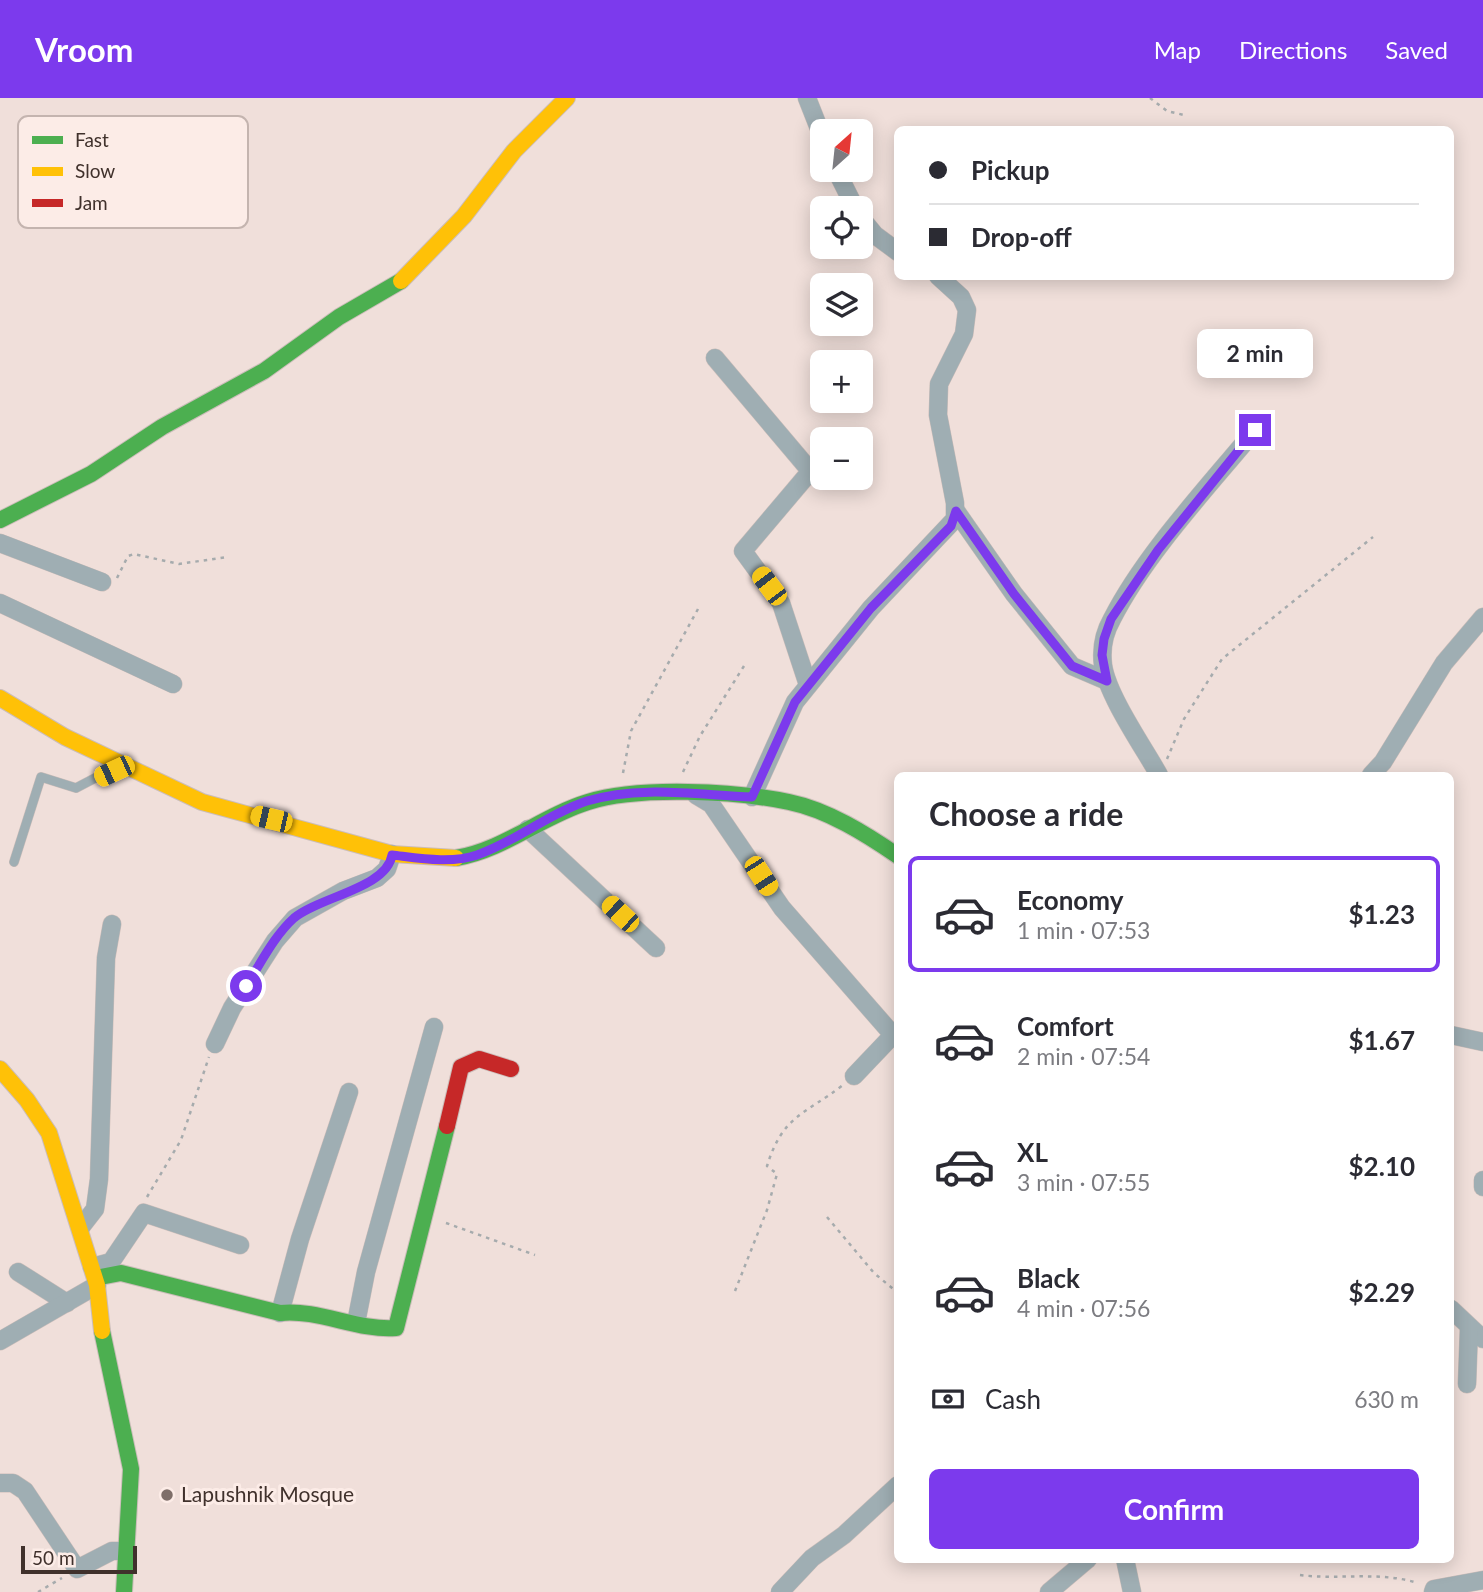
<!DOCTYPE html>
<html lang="en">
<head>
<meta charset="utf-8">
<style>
	:root { --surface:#fff; --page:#f7f7f7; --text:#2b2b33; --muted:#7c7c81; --line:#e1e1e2; --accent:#7c3aed }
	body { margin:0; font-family:Lato,sans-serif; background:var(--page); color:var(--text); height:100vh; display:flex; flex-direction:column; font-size:26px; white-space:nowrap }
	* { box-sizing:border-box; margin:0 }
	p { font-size:23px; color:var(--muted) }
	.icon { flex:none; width:38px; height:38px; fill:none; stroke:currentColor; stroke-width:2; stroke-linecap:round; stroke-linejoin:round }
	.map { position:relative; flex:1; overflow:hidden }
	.details { position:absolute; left:894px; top:674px; width:560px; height:791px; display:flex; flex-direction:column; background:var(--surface); border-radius:10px; box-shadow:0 4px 18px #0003 }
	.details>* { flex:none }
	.banner { position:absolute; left:894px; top:28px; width:560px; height:154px; border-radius:10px; box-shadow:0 4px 18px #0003; display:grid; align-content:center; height:154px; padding:0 35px; background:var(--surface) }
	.needle { width:46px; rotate:27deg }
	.controls { position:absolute; left:810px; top:21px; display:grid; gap:14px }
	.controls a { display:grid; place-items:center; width:63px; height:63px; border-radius:10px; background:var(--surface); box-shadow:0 4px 18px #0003; font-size:35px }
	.scale { position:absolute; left:21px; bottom:18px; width:116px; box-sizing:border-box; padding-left:7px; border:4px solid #40312c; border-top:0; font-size:19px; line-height:24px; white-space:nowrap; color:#40312c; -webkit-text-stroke:5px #fcece7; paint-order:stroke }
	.end { position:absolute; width:32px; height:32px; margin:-16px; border:9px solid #7c3aed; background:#fff; box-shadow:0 0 0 4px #fff }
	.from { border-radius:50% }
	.bubble { position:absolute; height:49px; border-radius:10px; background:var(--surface); box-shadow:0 4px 18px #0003; font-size:23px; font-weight:700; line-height:49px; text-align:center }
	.car { position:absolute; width:21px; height:42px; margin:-21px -10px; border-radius:9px; box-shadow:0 0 5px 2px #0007; background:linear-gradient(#f5c518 24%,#345 0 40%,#f5c518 0 76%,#345 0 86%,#f5c518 0) }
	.banner b { display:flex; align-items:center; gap:24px; height:66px; font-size:26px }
	.banner b+b { border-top:2px solid var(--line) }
	.banner i { width:18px; height:18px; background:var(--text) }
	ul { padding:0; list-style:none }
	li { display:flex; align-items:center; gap:21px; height:116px; margin:0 14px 10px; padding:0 21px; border:4px solid transparent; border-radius:10px }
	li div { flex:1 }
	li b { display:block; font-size:26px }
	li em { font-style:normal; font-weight:700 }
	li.current { border-color:var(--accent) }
	li>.icon { width:63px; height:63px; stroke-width:1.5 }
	h2 { padding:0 35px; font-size:32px; line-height:84px }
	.pay { display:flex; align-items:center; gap:18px; height:77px; padding:0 35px; font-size:26px }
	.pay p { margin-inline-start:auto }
	.action { display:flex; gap:14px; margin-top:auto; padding:14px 35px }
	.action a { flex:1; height:80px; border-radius:10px; background:var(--accent); color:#fff; font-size:28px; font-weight:700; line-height:80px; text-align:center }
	header { display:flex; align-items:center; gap:42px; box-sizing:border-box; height:98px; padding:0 35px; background:var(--accent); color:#fff }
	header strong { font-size:33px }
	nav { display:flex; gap:38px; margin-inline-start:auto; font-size:24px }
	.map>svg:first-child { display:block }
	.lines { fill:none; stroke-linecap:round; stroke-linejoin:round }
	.lane-casing { stroke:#cbbdb9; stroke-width:10 }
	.street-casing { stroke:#cbbdb9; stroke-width:19 }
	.fast-casing { stroke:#cbbdb9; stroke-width:18 }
	.slow-casing { stroke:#cbbdb9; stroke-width:18 }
	.jam-casing { stroke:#cbbdb9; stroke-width:18 }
	.path { stroke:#a6abad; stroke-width:2.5; stroke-dasharray:3.5 5; stroke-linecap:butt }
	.lane { stroke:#9faeb3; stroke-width:9 }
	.street { stroke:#9faeb3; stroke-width:18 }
	.fast { stroke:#4caf50; stroke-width:16 }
	.slow { stroke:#ffc107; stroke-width:16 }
	.jam { stroke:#c62828; stroke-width:16 }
	.route { stroke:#7c3aed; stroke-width:9 }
	.poi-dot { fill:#7e6e69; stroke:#fcece7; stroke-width:2.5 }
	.labels { text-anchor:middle; stroke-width:6; stroke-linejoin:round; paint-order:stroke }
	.poi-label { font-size:21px; fill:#40312c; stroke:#fcece7; text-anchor:start }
	.key { fill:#fcece7; stroke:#c4b4af; stroke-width:2 }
	.key-label { font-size:19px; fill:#40312c }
</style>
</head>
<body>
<header>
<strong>Vroom</strong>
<nav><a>Map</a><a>Directions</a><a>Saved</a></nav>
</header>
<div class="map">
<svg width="1483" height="1494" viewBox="0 0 1483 1494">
	<rect width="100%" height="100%" fill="#f0dfda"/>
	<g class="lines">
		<defs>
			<path id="lane" d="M14,764L41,679L76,690L118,668"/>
			<g id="street">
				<path d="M807,0L822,38"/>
				<path d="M836,72L855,110"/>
				<path d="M861,120L875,137L898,154"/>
				<path d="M715,260L807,369L809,375L743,453L781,505L808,587"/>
				<path d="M956,413L1014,496L1072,568L1107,583"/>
				<path d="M0,445L102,484"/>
				<path d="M0,505L173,586"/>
				<path d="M1159,677C1144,650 1107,597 1103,567C1101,551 1104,535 1112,521C1145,456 1208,389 1255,332"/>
				<path d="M1371,677L1383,664L1444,565L1483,519"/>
				<path d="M696,697L711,706L782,810L893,937L854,978"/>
				<path d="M752,699L795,604L871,510L955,421V405L938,317L939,286L964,236L967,212L961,199L938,178"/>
				<path d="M528,731L656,850"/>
				<path d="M1451,937L1483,944"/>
				<path d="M215,946L232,910L275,843L295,820L343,793L377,780L387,771L392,756"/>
				<path d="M1483,1082V1089"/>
				<path d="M81,1129L95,1111L99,1081L106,860L112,826"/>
				<path d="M92,1169L111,1164L144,1115L240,1147"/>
				<path d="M18,1174L67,1205"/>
				<path d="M1451,1211L1483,1241"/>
				<path d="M280,1215L300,1141L349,994"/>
				<path d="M356,1225L366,1174L434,929"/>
				<path d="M0,1243L97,1187"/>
				<path d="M1467,1286L1469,1230"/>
				<path d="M0,1385H13L25,1393L77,1471L112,1453H124"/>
				<path d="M1125,1461L1132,1494"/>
				<path d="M780,1494L812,1460L844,1437L898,1387"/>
				<path d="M1049,1494L1088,1461"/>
				<path d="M1433,1494L1434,1491L1483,1482"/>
			</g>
			<g id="fast">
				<path d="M0,422L91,376L162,329L264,273L339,219L401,183"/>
				<path d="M456,760C504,752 542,718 588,704C638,688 737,693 789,704C828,712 866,736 898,758"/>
				<path d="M95,1180L121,1175L280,1215C320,1211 357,1233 396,1230L447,1028"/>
				<path d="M102,1233L131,1371L124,1494"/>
			</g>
			<g id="slow">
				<path d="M401,183L464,118L514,53L567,0"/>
				<path d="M0,600L65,639L202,704L392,756L456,760"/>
				<path d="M0,971L27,1002L49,1035L97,1187L102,1233"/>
			</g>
			<path id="jam" d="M447,1028L461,969L479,961L511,971"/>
		</defs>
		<use href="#lane" class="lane-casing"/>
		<use href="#street" class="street-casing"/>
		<use href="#fast" class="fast-casing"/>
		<use href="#slow" class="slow-casing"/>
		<use href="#jam" class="jam-casing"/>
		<g class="path">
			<path d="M1150,0L1167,13L1184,17"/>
			<path d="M117,480L128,458L134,456L179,466L227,459"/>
			<path d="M1167,661L1184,621L1222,561L1373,439"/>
			<path d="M683,674L700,638L744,568"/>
			<path d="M623,675L631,633L698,511"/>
			<path d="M147,1099L181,1042L209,959"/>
			<path d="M827,1119L874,1175L898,1195"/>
			<path d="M446,1125L535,1157"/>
			<path d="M735,1193L767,1112L777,1076L767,1068C783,1017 804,1017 843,987"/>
			<path d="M1300,1477C1339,1482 1379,1473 1418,1485"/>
			<path d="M38,1494L62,1480"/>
		</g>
		<use href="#lane" class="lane"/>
		<use href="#street" class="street"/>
		<use href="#fast" class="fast"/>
		<use href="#slow" class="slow"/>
		<use href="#jam" class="jam"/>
	</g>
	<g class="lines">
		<path class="route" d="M246,888C261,865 274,838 294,820C319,799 387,790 392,757C418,760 451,766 477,757C515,744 548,716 587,703C641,687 697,697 752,699L795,604L871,510L951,428L956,413L1014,496L1072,568L1107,583L1102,557L1104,541L1111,521L1158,452L1255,332"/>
	</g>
	<circle class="poi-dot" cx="167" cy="1397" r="7"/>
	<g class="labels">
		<g class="poi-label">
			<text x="181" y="1404">Lapushnik Mosque</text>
		</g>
	</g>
	<rect x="18" y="18" width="230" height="112" rx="10" class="key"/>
	<rect x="32" y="38" width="31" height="8" fill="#4caf50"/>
	<rect x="32" y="69" width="31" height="9" fill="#ffc107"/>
	<rect x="32" y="101" width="31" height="8" fill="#c62828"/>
	<g class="key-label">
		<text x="75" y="49">Fast</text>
		<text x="75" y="80">Slow</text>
		<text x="75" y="112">Jam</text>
	</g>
</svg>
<div class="controls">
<a><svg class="needle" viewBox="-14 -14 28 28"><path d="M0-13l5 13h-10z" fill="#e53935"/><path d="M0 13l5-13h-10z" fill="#7c7c81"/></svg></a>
<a><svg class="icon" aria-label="locate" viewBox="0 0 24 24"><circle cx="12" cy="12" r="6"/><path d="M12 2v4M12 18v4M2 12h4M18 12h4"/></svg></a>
<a><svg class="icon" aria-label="layers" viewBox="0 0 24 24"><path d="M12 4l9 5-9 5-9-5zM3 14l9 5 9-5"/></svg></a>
<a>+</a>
<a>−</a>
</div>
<div class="scale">50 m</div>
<i class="end from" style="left:246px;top:888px"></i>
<i class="end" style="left:1255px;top:332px"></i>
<div class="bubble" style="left:1197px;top:231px;width:116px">2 min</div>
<i class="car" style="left:769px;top:488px;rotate:323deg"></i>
<i class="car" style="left:114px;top:673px;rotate:245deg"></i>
<i class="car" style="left:271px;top:721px;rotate:283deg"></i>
<i class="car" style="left:761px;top:778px;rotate:147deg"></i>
<i class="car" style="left:620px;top:816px;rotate:313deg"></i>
<div class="banner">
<b><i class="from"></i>Pickup</b>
<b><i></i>Drop-off</b>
</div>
<section class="details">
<h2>Choose a ride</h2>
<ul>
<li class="current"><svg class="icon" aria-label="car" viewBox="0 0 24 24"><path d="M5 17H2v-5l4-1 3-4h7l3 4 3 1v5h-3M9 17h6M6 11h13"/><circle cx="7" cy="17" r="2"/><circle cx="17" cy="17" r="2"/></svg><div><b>Economy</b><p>1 min · 07:53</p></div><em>$1.23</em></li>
<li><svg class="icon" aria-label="car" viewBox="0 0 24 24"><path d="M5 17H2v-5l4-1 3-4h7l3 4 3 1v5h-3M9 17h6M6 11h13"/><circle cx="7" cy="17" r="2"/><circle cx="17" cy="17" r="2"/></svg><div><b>Comfort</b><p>2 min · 07:54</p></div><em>$1.67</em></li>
<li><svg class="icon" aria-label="car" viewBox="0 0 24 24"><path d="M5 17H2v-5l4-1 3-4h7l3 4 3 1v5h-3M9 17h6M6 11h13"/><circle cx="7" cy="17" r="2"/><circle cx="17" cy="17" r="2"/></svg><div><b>XL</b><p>3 min · 07:55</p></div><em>$2.10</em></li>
<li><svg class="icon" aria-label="car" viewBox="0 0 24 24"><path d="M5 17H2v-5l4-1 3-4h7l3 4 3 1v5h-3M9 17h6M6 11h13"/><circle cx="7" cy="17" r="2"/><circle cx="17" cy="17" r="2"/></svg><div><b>Black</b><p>4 min · 07:56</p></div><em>$2.29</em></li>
</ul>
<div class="pay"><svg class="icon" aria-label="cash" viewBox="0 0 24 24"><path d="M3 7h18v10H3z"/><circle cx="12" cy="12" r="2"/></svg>Cash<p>630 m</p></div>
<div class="action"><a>Confirm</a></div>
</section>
</div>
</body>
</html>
